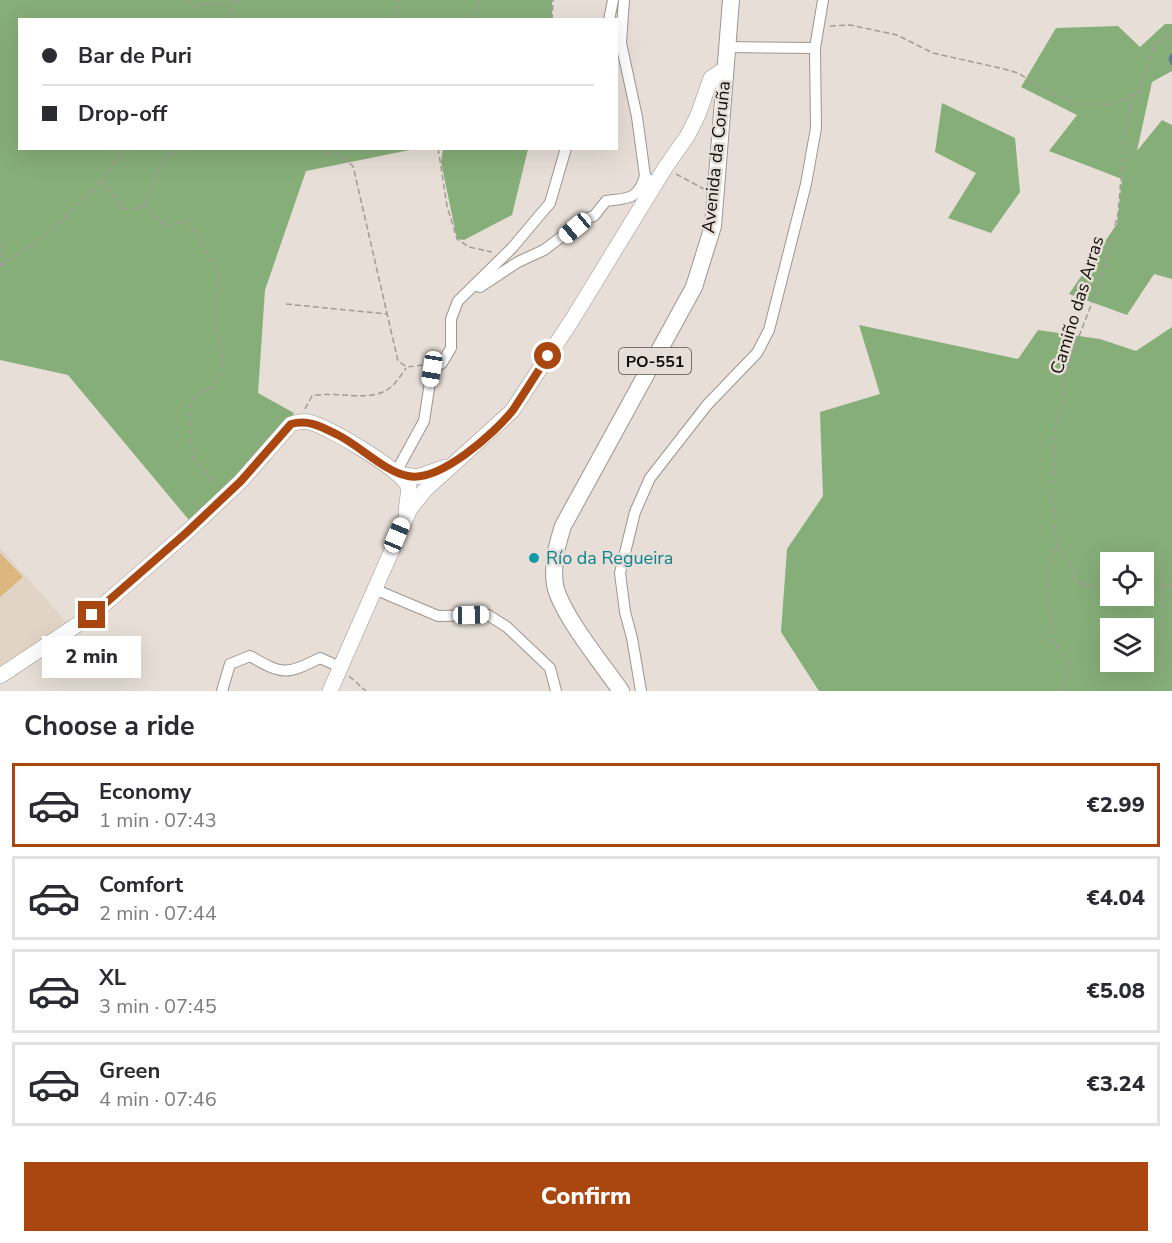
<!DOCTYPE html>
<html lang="en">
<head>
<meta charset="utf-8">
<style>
	:root { --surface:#fff; --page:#f7f7f7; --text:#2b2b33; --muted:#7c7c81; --line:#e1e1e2; --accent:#aa460f }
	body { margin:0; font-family:"Nunito Sans",sans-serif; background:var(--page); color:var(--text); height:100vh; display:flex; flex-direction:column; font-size:22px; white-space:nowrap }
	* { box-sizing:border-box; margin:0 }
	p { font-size:20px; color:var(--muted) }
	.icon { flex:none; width:33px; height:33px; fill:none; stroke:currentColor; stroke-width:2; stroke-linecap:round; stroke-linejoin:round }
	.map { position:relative; height:691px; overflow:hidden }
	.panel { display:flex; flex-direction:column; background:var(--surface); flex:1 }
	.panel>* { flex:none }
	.guide { position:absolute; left:18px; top:18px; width:600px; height:132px; border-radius:0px; box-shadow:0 6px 24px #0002; display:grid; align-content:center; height:132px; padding:0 24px; background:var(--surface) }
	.controls { position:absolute; left:1100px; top:552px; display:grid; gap:12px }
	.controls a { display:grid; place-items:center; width:54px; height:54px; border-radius:0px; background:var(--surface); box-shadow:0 6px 24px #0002; font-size:30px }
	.end { position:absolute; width:27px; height:27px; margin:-14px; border:8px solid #aa460f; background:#fff; box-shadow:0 0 0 3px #fff }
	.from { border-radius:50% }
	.bubble { position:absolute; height:42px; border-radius:0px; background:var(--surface); box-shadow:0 6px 24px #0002; font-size:20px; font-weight:800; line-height:42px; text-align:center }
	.car { position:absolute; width:18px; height:36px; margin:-18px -9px; border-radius:8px; box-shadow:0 0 4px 2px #0007; background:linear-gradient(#fff 24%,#345 0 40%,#fff 0 76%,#345 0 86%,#fff 0) }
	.guide b { display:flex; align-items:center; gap:21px; height:57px; font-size:22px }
	.guide b+b { border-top:2px solid var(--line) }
	.guide i { width:15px; height:15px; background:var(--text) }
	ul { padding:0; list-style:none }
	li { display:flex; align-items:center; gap:18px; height:84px; margin:0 12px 9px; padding:0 12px; border:3px solid var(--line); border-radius:0px }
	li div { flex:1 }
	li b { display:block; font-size:22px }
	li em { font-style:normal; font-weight:800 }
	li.active { border-color:var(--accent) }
	li>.icon { width:54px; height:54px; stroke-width:1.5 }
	h2 { padding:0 24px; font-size:27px; line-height:72px }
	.primary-button { display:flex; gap:12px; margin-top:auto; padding:12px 24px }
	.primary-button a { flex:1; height:69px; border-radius:0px; background:var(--accent); color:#fff; font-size:24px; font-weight:800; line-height:69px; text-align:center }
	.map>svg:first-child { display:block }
	.built { fill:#e1d4c6 }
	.forest { fill:#86ae79; fill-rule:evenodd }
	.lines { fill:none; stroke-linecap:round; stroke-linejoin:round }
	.stream { stroke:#5d7b9d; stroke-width:3 }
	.building { fill:#dcb67c }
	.street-casing { stroke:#9d958e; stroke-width:12 }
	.secondary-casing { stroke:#9d958e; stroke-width:16 }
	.primary-casing { stroke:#9d958e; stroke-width:18 }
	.path { stroke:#a29c96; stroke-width:1.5; stroke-dasharray:6 3; stroke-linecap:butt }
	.street { stroke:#fff; stroke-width:10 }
	.secondary { stroke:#fff; stroke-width:15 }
	.primary { stroke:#fff; stroke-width:16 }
	.route { stroke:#aa460f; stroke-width:8 }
	.culture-dot { fill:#0f9aa8; stroke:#e7dfd7; stroke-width:2 }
	.labels { text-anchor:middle; stroke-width:5; stroke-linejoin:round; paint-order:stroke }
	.shield { fill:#e7dfd7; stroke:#514d48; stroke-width:1.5 }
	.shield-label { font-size:16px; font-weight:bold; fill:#110e0b }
	.street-label { font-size:18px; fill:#110e0b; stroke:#e7dfd7 }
	.culture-label { font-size:18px; fill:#0d838f; stroke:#e7dfd7; text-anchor:start }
</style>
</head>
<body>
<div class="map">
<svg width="1172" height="691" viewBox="0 0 1172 691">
	<rect width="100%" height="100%" fill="#e7dfd7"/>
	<path class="built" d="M0,547L66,622L0,668Z"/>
	<g class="forest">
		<path d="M0,0H552V20H20V148L415,149L306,171L265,290L258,393L294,413L226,495L189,520L68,375L0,360Z"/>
		<path d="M1165,24H1172V71L1152,82L1137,151L1162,120L1172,125V279L1154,274L1127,315L1069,294L1117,224L1122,179L1049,151L1077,115L1021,87L1056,28L1118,26L1140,47Z"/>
		<path d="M942,103L1015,138L1020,192L991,233L948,218L976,173L935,152Z"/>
		<path d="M443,149H528L512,215L464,240L457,239L441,162Z"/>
		<path d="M859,325L1018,359L1038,330L1100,339L1136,351L1172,327V691H819L781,632L787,549L823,496L820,412L880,394ZM1110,562H1143V596H1110ZM1110,628H1143V662H1110Z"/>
	</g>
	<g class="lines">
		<g class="stream">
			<path d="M1172,55L1170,59L1172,64"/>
			<path d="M1148,600V584"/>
		</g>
	</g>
	<path class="building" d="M0,553L23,577L0,597Z"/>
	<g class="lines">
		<defs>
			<g id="street">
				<path d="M624,0L621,43L637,117L645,176L650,181"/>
				<path d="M609,20L613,0"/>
				<path d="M727,47L815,48"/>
				<path d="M474,285L480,287L518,262L544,250L585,219L594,216L606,201C628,198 638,200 645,176"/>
				<path d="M396,472L424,421L432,369L442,363L451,348V319L458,301L512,248L550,203L566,148"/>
				<path d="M374,589L438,616L488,615L507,627L550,668L556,691"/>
				<path d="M222,691L230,664L250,656C283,675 286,675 320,658L340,667"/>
				<path d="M641,691L632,638L625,612L620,573L635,512L650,478L707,405L757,353L769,330L806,184L816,128L815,48L823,0"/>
			</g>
			<g id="secondary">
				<path d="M399,474L417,477L445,467"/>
				<path d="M0,676L92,615L186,533L241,481L291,424C297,422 303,421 309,422C329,427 400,469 409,487L406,512"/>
				<path d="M330,691L410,509L425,490L512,411L572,320L665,168L688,135L698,115L711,78L725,69"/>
			</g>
			<path id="primary" d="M621,691C603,665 561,614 555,585C552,564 557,545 563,526L694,287L713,226L731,0"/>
		</defs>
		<use href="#street" class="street-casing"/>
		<use href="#secondary" class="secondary-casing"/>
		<use href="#primary" class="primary-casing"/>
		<g class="path">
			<path d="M186,0L192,6L237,2"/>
			<path d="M226,20L239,0"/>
			<path d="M392,20L399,0"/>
			<path d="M471,20L480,0"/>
			<path d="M552,20L553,0"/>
			<path d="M830,26L850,25L897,35L933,53L1004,69L1018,73L1047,91L1076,104H1113L1140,91C1146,72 1150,40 1172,34"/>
			<path d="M323,148L322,153L339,155L353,166L398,361L407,367L423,365"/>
			<path d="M438,148L447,206L457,239L469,247L492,252"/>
			<path d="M676,174L704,189"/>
			<path d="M101,180L123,208L135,209L145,205L164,226L188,221L218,271L217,332L223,363L220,374L213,385L193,398L189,413L193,458L217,486"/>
			<path d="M146,204C152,184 158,159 180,148"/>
			<path d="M0,243L1,265"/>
			<path d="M0,267L49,233L91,192L127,148"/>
			<path d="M286,304L387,314"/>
			<path d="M305,409L312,396C337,390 371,404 391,387C397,382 402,374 406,368"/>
			<path d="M1058,546L1068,559L1076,581L1110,593"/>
			<path d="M1125,596L1139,599L1152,588L1172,585"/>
			<path d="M349,676L366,691"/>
			<path d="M1060,691L1065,684L1068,664L1052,637L1046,571L1058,546L1055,530L1056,517L1051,499L1056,458L1053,444L1055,427L1064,398L1065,379L1071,357L1100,282L1118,214L1125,133L1133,95"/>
		</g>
		<use href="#street" class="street"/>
		<use href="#secondary" class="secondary"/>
		<use href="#primary" class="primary"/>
	</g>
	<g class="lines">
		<path class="route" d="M92,615L186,533L241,481L291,424C309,419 322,427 338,435C360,446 385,472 408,476C439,483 495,433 513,410C525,392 536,374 548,356"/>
	</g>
	<circle class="culture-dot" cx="534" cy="558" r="6"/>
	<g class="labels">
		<rect class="shield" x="619" y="348" width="72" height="26" rx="4.5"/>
		<g class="shield-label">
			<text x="655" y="367">PO-551</text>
		</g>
		<g class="street-label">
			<text transform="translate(716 157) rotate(-84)" y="6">Avenida da Coruña</text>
			<text transform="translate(1077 305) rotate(-73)" y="6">Camiño das Arras</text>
		</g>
		<g class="culture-label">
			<text x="546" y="564">Río da Regueira</text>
		</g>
	</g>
</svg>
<div class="controls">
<a><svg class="icon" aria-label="locate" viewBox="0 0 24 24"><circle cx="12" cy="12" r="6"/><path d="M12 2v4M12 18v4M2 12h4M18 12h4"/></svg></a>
<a><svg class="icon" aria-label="layers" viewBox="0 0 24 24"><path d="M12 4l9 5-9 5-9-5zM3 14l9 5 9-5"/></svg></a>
</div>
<i class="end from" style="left:548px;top:356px"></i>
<i class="end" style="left:92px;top:615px"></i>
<div class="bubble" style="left:42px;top:636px;width:99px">2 min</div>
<i class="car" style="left:575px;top:228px;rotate:230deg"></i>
<i class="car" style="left:432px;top:369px;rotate:189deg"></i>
<i class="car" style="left:397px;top:535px;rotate:23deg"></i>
<i class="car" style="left:471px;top:615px;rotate:89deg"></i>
<div class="guide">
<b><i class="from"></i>Bar de Puri</b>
<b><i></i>Drop-off</b>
</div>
</div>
<section class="panel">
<h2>Choose a ride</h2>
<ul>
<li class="active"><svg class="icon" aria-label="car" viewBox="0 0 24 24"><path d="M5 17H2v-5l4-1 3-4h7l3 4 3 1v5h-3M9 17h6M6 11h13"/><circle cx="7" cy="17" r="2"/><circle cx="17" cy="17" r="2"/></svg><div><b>Economy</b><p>1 min · 07:43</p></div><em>€2.99</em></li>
<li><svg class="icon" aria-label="car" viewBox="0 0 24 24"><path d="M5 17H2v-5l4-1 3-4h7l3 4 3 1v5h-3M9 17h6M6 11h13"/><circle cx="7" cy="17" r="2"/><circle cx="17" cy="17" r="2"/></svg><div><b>Comfort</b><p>2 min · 07:44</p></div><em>€4.04</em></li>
<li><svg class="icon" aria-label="car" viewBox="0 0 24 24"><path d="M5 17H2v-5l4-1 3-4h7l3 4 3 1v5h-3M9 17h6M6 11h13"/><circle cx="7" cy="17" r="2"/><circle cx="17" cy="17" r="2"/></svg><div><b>XL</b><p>3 min · 07:45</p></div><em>€5.08</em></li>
<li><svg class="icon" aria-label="car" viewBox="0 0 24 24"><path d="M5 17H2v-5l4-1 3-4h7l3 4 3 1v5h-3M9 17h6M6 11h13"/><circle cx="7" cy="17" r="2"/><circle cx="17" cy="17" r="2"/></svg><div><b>Green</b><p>4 min · 07:46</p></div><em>€3.24</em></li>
</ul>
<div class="primary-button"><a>Confirm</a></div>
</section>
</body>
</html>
